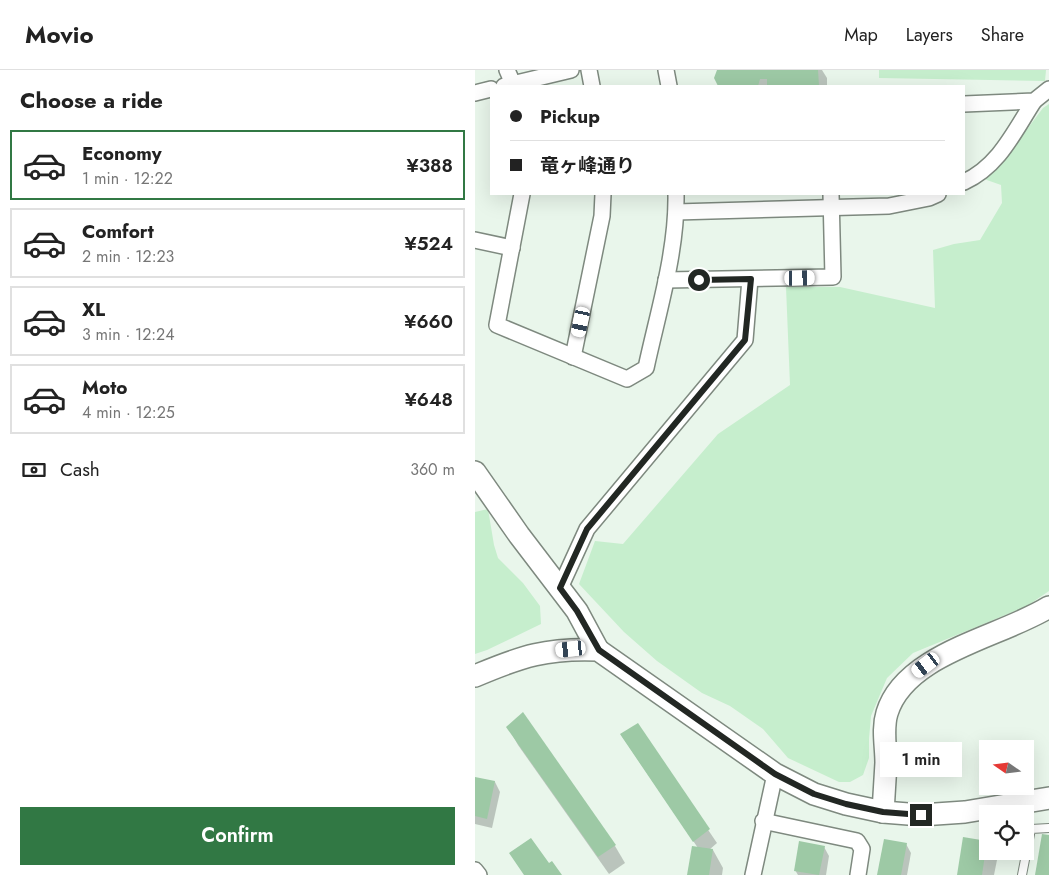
<!DOCTYPE html>
<html lang="en">
<head>
<meta charset="utf-8">
<style>
	:root { --surface:#fff; --page:#f2f2f2; --text:#222; --muted:#767676; --line:#e0e0e0; --accent:#317844 }
	body { margin:0; font-family:Jost,"Noto Sans JP",sans-serif; background:var(--page); color:var(--text); height:100vh; display:flex; flex-direction:column; font-size:19px; white-space:nowrap }
	* { box-sizing:border-box; margin:0 }
	p { font-size:16px; color:var(--muted) }
	.icon { flex:none; width:28px; height:28px; fill:none; stroke:currentColor; stroke-width:2; stroke-linecap:round; stroke-linejoin:round }
	.map { position:relative; flex:1; overflow:hidden }
	.side { display:flex; flex-direction:column; background:var(--surface); width:475px }
	.side>* { flex:none }
	.top-card { position:absolute; left:15px; top:15px; width:475px; height:110px; border-radius:0px; box-shadow:0 5px 20px #0002; display:grid; align-content:center; height:110px; padding:0 20px; background:var(--surface) }
	.needle { width:32px; rotate:284deg }
	.fabs { position:absolute; left:504px; top:670px; display:grid; gap:10px }
	.fabs a { display:grid; place-items:center; width:55px; height:55px; border-radius:0px; background:var(--surface); box-shadow:0 5px 20px #0002; font-size:25px }
	.end { position:absolute; width:22px; height:22px; margin:-11px; border:6px solid #222723; background:#fff; box-shadow:0 0 0 2px #fff }
	.from { border-radius:50% }
	.bubble { position:absolute; height:35px; border-radius:0px; background:var(--surface); box-shadow:0 5px 20px #0002; font-size:16px; font-weight:600; line-height:35px; text-align:center }
	.car { position:absolute; width:15px; height:30px; margin:-15px -8px; border-radius:6px; box-shadow:0 0 4px 1px #0007; background:linear-gradient(#fff 24%,#345 0 40%,#fff 0 76%,#345 0 86%,#fff 0) }
	.top-card b { display:flex; align-items:center; gap:18px; height:48px; font-size:19px }
	.top-card b+b { border-top:1px solid var(--line) }
	.top-card i { width:12px; height:12px; background:var(--text) }
	ul { padding:0; list-style:none }
	li { display:flex; align-items:center; gap:15px; height:70px; margin:0 10px 8px; padding:0 10px; border:2px solid var(--line); border-radius:0px }
	li div { flex:1 }
	li b { display:block; font-size:19px }
	li em { font-style:normal; font-weight:600 }
	li.selected { border-color:var(--accent) }
	li>.icon { width:45px; height:45px; stroke-width:1.5 }
	h2 { padding:0 20px; font-size:22px; line-height:60px }
	.pay { display:flex; align-items:center; gap:12px; height:55px; padding:0 20px; font-size:19px }
	.pay p { margin-inline-start:auto }
	.primary-button { display:flex; gap:10px; margin-top:auto; padding:10px 20px }
	.primary-button a { flex:1; height:58px; border-radius:0px; background:var(--accent); color:#fff; font-size:20px; font-weight:600; line-height:58px; text-align:center }
	header { display:flex; align-items:center; gap:30px; box-sizing:border-box; height:70px; padding:0 25px; background:var(--surface); border-bottom:1px solid var(--line) }
	header strong { font-size:24px }
	nav { display:flex; gap:28px; margin-inline-start:auto; font-size:18px }
	main { display:flex; flex:1; min-height:0 }
	.map>svg:first-child { display:block }
	.green { fill:#c6eecd }
	.shadow { fill:#0003 }
	.building { fill:#9dc9a5 }
	.lines { fill:none; stroke-linecap:round; stroke-linejoin:round }
	.lane-casing { stroke:#7e897f; stroke-width:10 }
	.street-casing { stroke:#7e897f; stroke-width:18 }
	.secondary-casing { stroke:#7e897f; stroke-width:24 }
	.lane { stroke:#fff; stroke-width:8 }
	.street { stroke:#fff; stroke-width:15 }
	.secondary { stroke:#fff; stroke-width:21 }
	.route { stroke:#222723; stroke-width:6 }
</style>
</head>
<body>
<header>
<strong>Movio</strong>
<nav><a>Map</a><a>Layers</a><a>Share</a></nav>
</header>
<main>
<section class="side">
<h2>Choose a ride</h2>
<ul>
<li class="selected"><svg class="icon" aria-label="car" viewBox="0 0 24 24"><path d="M5 17H2v-5l4-1 3-4h7l3 4 3 1v5h-3M9 17h6M6 11h13"/><circle cx="7" cy="17" r="2"/><circle cx="17" cy="17" r="2"/></svg><div><b>Economy</b><p>1 min · 12:22</p></div><em>¥388</em></li>
<li><svg class="icon" aria-label="car" viewBox="0 0 24 24"><path d="M5 17H2v-5l4-1 3-4h7l3 4 3 1v5h-3M9 17h6M6 11h13"/><circle cx="7" cy="17" r="2"/><circle cx="17" cy="17" r="2"/></svg><div><b>Comfort</b><p>2 min · 12:23</p></div><em>¥524</em></li>
<li><svg class="icon" aria-label="car" viewBox="0 0 24 24"><path d="M5 17H2v-5l4-1 3-4h7l3 4 3 1v5h-3M9 17h6M6 11h13"/><circle cx="7" cy="17" r="2"/><circle cx="17" cy="17" r="2"/></svg><div><b>XL</b><p>3 min · 12:24</p></div><em>¥660</em></li>
<li><svg class="icon" aria-label="car" viewBox="0 0 24 24"><path d="M5 17H2v-5l4-1 3-4h7l3 4 3 1v5h-3M9 17h6M6 11h13"/><circle cx="7" cy="17" r="2"/><circle cx="17" cy="17" r="2"/></svg><div><b>Moto</b><p>4 min · 12:25</p></div><em>¥648</em></li>
</ul>
<div class="pay"><svg class="icon" aria-label="cash" viewBox="0 0 24 24"><path d="M3 7h18v10H3z"/><circle cx="12" cy="12" r="2"/></svg>Cash<p>360 m</p></div>
<div class="primary-button"><a>Confirm</a></div>
</section>
<div class="map">
<svg width="574" height="805" viewBox="0 0 574 805">
	<rect width="100%" height="100%" fill="#e9f6eb"/>
	<g class="green">
		<path d="M404,0H571L570,11L404,8Z"/>
		<path d="M574,34V521L552,536L438,583L412,608L396,646L394,669V688L388,705L375,712H364L313,688L288,659L255,636L227,623L182,591L149,562L104,514L120,471L148,474L243,364L315,315L311,217H365L460,238L458,180L479,174L505,170L527,133L526,115L509,109L528,91L568,38Z"/>
		<path d="M13,439L19,475L23,488L48,513L65,536L66,554L12,580L0,584V442Z"/>
	</g>
	<g class="shadow">
		<path d="M243,0H347L352,8V16H244L240,8Z"/>
		<path d="M48,644L140,776L150,793L134,804L43,675L33,657Z"/>
		<path d="M162,655L242,773L234,780H238L248,798L247,805H213L223,778L146,665Z"/>
		<path d="M0,708L20,712L25,722L17,758L0,754Z"/>
		<path d="M512,772V781H517L522,790L519,805H483Z"/>
		<path d="M431,774L436,783L432,805H404Z"/>
		<path d="M349,777L354,786L351,805H323L320,800Z"/>
	</g>
	<g class="building">
		<path d="M242,0H343L344,16H292V9H285L283,16H243L239,8Z"/>
		<path d="M48,642L141,775L123,787L31,657Z"/>
		<path d="M163,653L235,759L218,772L145,664Z"/>
		<path d="M0,707L20,711L12,749L0,746Z"/>
		<path d="M567,764L574,765V805H560Z"/>
		<path d="M488,767L512,771L507,805H482Z"/>
		<path d="M56,768L74,793L77,791L87,805H49L34,783Z"/>
		<path d="M409,769L432,773L426,805H402Z"/>
		<path d="M324,771L350,776L344,805L319,801Z"/>
		<path d="M217,776L238,779L234,805H212Z"/>
	</g>
	<g class="lines">
		<defs>
			<path id="lane" d="M547,805L556,759L574,758"/>
			<g id="street">
				<path d="M32,0L39,16"/>
				<path d="M114,0L117,16"/>
				<path d="M191,0L194,16"/>
				<path d="M29,16L96,0"/>
				<path d="M0,23L16,19"/>
				<path d="M489,34L559,31L574,19"/>
				<path d="M489,112C524,96 539,62 559,31"/>
				<path d="M47,124L22,255L152,309L171,298C183,242 202,182 201,124"/>
				<path d="M201,142L414,136L454,128L463,124"/>
				<path d="M0,170L37,178"/>
				<path d="M191,210L358,207L356,124"/>
				<path d="M98,287L127,146L128,124"/>
				<path d="M85,518L112,459L270,270L275,209"/>
				<path d="M288,751L382,771L387,779L383,805"/>
				<path d="M0,800L4,805"/>
				<path d="M278,805L300,704"/>
			</g>
			<g id="secondary">
				<path d="M0,402L44,465L102,541L123,580"/>
				<path d="M0,606C47,586 72,578 123,580L300,704L339,724L371,734L408,742L446,745L490,742L574,728"/>
				<path d="M408,742C409,726 410,709 411,693C411,676 407,659 412,643C430,583 526,567 574,537"/>
			</g>
		</defs>
		<use href="#lane" class="lane-casing"/>
		<use href="#street" class="street-casing"/>
		<use href="#secondary" class="secondary-casing"/>
		<use href="#lane" class="lane"/>
		<use href="#street" class="street"/>
		<use href="#secondary" class="secondary"/>
	</g>
	<g class="lines">
		<path class="route" d="M224,210L276,209L270,270L112,459L85,518L102,541L124,580L300,704L339,724L371,734L408,742L446,745"/>
	</g>
</svg>
<div class="fabs">
<a><svg class="needle" viewBox="-14 -14 28 28"><path d="M0-13l5 13h-10z" fill="#e53935"/><path d="M0 13l5-13h-10z" fill="#767676"/></svg></a>
<a><svg class="icon" aria-label="locate" viewBox="0 0 24 24"><circle cx="12" cy="12" r="6"/><path d="M12 2v4M12 18v4M2 12h4M18 12h4"/></svg></a>
</div>
<i class="end from" style="left:224px;top:210px"></i>
<i class="end" style="left:446px;top:745px"></i>
<div class="bubble" style="left:405px;top:672px;width:82px">1 min</div>
<i class="car" style="left:325px;top:208px;rotate:89deg"></i>
<i class="car" style="left:106px;top:252px;rotate:192deg"></i>
<i class="car" style="left:96px;top:579px;rotate:264deg"></i>
<i class="car" style="left:451px;top:595px;rotate:233deg"></i>
<div class="top-card">
<b><i class="from"></i>Pickup</b>
<b><i></i>竜ヶ峰通り</b>
</div>
</div>
</main>
</body>
</html>
